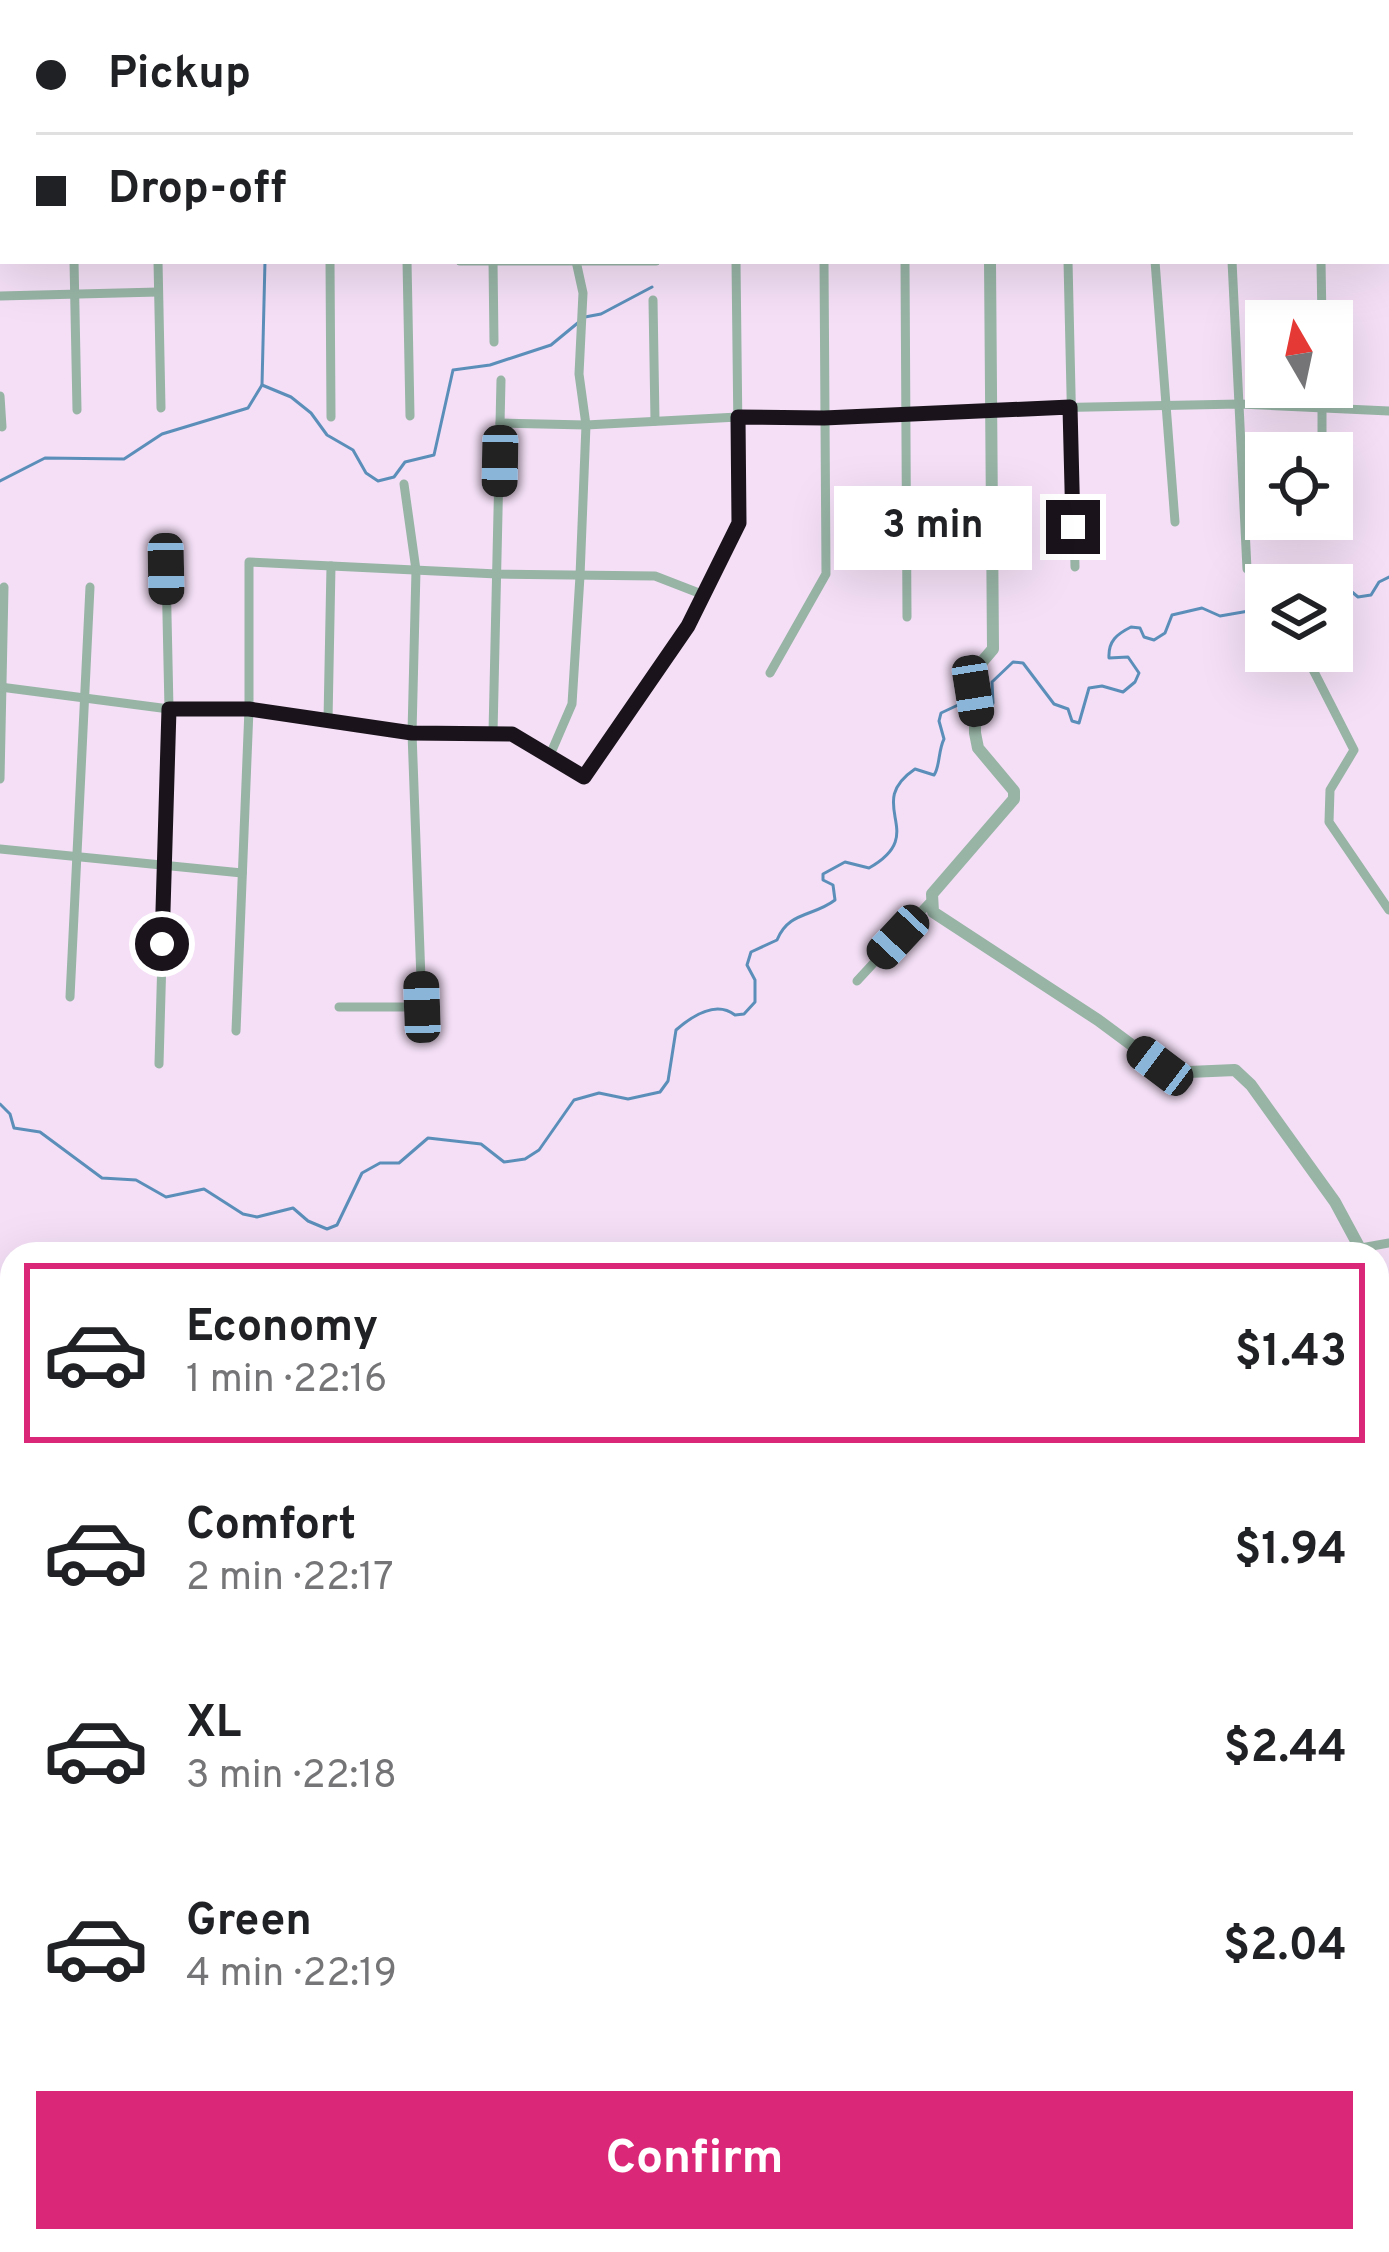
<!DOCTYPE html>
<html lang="en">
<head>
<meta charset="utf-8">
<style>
	:root { --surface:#fff; --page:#f2f2f2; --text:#202124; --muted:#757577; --line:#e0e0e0; --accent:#db2777 }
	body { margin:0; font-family:Overpass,sans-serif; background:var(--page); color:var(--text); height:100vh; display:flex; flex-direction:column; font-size:45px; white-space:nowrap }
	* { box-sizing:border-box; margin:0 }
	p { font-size:39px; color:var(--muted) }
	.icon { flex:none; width:66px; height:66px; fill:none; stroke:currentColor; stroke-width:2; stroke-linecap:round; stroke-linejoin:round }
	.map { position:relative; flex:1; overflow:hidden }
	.details { position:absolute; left:0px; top:1242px; width:1389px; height:1011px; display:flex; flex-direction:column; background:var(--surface); border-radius:36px 36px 0 0; box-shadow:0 12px 48px #0002 }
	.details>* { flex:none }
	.top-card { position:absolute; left:0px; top:0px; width:1389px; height:264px; box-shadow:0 12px 48px #0002; display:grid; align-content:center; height:264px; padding:0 36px; background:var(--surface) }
	.needle { width:78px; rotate:351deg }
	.buttons { position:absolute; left:1245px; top:300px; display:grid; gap:24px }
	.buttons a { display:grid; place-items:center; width:108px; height:108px; border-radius:0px; background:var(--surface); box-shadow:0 12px 48px #0002; font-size:60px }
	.end { position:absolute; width:54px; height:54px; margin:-27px; border:15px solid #1a131b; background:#fff; box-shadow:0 0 0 6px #fff }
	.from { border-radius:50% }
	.bubble { position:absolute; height:84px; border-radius:0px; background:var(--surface); box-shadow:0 12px 48px #0002; font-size:39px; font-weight:700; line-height:84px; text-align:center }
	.car { position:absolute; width:36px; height:72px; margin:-36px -18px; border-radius:15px; box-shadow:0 0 9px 3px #0007; background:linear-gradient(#222 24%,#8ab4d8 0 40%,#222 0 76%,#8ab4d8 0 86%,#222 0) }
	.top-card b { display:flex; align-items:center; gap:42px; height:114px; font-size:45px }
	.top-card b+b { border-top:3px solid var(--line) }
	.top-card i { width:30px; height:30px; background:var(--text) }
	ul { padding:21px 0 0; list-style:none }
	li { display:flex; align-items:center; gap:36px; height:180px; margin:0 24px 18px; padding:0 12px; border:6px solid transparent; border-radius:0px }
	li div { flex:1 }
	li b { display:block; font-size:45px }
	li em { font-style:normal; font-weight:700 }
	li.active { border-color:var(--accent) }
	li>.icon { width:108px; height:108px; stroke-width:1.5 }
	.button { display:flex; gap:24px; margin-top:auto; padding:24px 36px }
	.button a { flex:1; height:138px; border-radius:0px; background:var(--accent); color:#fff; font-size:48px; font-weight:700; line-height:138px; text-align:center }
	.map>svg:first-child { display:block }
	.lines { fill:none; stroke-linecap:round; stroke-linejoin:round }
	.stream { stroke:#5b8fba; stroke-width:3 }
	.minor { stroke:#97b4a5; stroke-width:9 }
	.tertiary { stroke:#97b4a5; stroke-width:12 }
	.primary { stroke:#51886d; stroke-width:15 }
	.route { stroke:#1a131b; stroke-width:15 }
</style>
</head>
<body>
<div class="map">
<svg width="1389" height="2252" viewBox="0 0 1389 2252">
	<rect width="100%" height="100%" fill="#f4dff6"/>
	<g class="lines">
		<g class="stream">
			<path d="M402,3L405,0"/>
			<path d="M262,385L291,397L311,413L327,435L353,450L366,473L378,481L394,477L405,462L434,455L453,370L490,365L551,345L585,317L601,314L652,287"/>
			<path d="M0,481L45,458L124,459L162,434L248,408L262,385L265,261"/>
			<path d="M1330,585L1340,582L1358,597L1371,595L1379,582L1389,577"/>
			<path d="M979,720L985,719L993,703L992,682L1013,662L1023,663L1054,704L1068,709L1072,721L1079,723L1089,688L1102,686L1123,692L1135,682L1139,673L1128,657L1109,658C1108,641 1117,634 1131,627L1140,628L1144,637L1154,640L1165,633L1172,615L1202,608L1220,616L1266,608"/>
			<path d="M0,1104L10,1114L14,1128L40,1132L102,1178L136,1180L166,1197L204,1189L243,1214L257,1217L293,1208L308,1221L327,1229L337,1225L362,1173L380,1163H399L428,1138L481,1144L504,1162L525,1159L539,1150L574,1100L599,1093L628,1099L660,1092L668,1081L676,1030C692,1016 716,1000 735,1015L744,1014L755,1002V980L747,965L751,952L777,940C789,911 813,917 835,900L833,885L823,880V874L845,862L869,868C931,833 862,805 915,769L934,775C940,767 938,751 944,739L939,721L941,713L958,705L970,720"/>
		</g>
		<g class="minor">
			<path d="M75,0V3"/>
			<path d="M242,0L243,3"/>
			<path d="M575,0V3"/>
			<path d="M648,0L649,3"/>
			<path d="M730,0V3"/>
			<path d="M825,0V3"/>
			<path d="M1063,0V3"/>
			<path d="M1319,0V3"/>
			<path d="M157,3V0"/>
			<path d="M907,3V0"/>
			<path d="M1155,3V0"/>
			<path d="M1239,3V0"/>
			<path d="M0,130L3,129"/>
			<path d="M1386,254H1389"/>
			<path d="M74,261L77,410"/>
			<path d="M158,261L161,408"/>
			<path d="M330,261L331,417"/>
			<path d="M407,261L410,416"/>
			<path d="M460,261H656"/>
			<path d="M493,261L494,342"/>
			<path d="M905,261L907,617"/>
			<path d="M1068,261L1075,567"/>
			<path d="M1155,261L1175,522"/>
			<path d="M1232,261L1247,569"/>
			<path d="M1321,261L1322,321"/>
			<path d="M0,296L158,292"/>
			<path d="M653,300L655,421"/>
			<path d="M0,396L2,427"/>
			<path d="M500,423L586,425L738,417L824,418L989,409L1240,404L1389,411"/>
			<path d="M1322,453V387"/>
			<path d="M1304,652L1354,750L1330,790L1329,822L1389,910"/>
			<path d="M770,673L826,574L824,261"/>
			<path d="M0,687L169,709H249L412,733L512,734L584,777L688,626L739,523L736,261"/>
			<path d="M328,720L331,566"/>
			<path d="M493,733L501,380"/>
			<path d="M550,755L572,704L580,576L586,425L579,374L583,293L576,261"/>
			<path d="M0,779L4,587"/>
			<path d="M0,849L242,873"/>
			<path d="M857,981L929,903"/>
			<path d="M70,997L90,587"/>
			<path d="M339,1007H422L412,733L416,570L404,484"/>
			<path d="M236,1031L249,709V562L497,574L655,576L704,595"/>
			<path d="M159,1064L169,709L166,569"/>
			<path d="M1361,1248L1389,1243"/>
			<path d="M0,1691L12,1696"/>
		</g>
		<g class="tertiary">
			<path d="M988,0V3"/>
			<path d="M990,261L993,649L975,670V733L978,748L1014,791V799L932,894L933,912L1098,1020L1160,1066L1189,1072L1235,1070L1251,1085L1335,1202L1363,1254"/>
			<path d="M1377,1321L1389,1394"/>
		</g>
		<g class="primary">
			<path d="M1377,1632L1389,1631"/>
			<path d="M451,2252L459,2241"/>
		</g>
	</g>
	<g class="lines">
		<path class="route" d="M162,944L169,709H249L412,733L512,734L584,777L688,626L739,523L738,417L824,418L1070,407L1073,527"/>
	</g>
</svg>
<div class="buttons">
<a><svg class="needle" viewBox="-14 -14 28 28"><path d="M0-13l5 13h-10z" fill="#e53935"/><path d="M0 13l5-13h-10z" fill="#757577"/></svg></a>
<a><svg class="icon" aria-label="locate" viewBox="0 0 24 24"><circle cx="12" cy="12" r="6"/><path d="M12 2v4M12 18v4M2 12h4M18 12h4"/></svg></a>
<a><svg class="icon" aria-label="layers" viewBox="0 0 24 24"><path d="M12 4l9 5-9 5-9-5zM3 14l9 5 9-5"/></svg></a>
</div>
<i class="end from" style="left:162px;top:944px"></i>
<i class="end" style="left:1073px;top:527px"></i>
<div class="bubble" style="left:834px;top:486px;width:198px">3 min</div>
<i class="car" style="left:500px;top:461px;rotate:181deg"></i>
<i class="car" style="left:166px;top:569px;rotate:179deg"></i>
<i class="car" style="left:973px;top:691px;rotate:171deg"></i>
<i class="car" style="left:898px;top:937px;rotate:223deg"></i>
<i class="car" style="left:422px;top:1007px;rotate:358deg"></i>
<i class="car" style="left:1160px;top:1066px;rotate:307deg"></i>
<div class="top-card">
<b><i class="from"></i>Pickup</b>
<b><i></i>Drop-off</b>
</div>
<section class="details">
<ul>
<li class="active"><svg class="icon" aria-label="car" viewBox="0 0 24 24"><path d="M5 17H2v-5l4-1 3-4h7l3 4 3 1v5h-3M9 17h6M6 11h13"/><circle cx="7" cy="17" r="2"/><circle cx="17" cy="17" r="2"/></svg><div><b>Economy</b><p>1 min · 22:16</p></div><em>$1.43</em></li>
<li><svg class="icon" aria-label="car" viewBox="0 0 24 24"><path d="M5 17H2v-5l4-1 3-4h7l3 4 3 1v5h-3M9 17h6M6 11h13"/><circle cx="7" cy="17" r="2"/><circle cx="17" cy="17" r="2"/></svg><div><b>Comfort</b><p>2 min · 22:17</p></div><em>$1.94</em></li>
<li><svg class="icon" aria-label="car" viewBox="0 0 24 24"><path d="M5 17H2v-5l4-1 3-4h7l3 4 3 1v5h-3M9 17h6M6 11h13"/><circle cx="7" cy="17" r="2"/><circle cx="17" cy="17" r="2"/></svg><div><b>XL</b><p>3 min · 22:18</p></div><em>$2.44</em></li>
<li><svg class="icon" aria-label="car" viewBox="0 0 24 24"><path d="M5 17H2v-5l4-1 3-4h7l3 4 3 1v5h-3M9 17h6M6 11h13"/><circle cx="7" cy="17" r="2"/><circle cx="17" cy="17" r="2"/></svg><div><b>Green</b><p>4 min · 22:19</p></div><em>$2.04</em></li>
</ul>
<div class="button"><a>Confirm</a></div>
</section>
</div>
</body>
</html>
